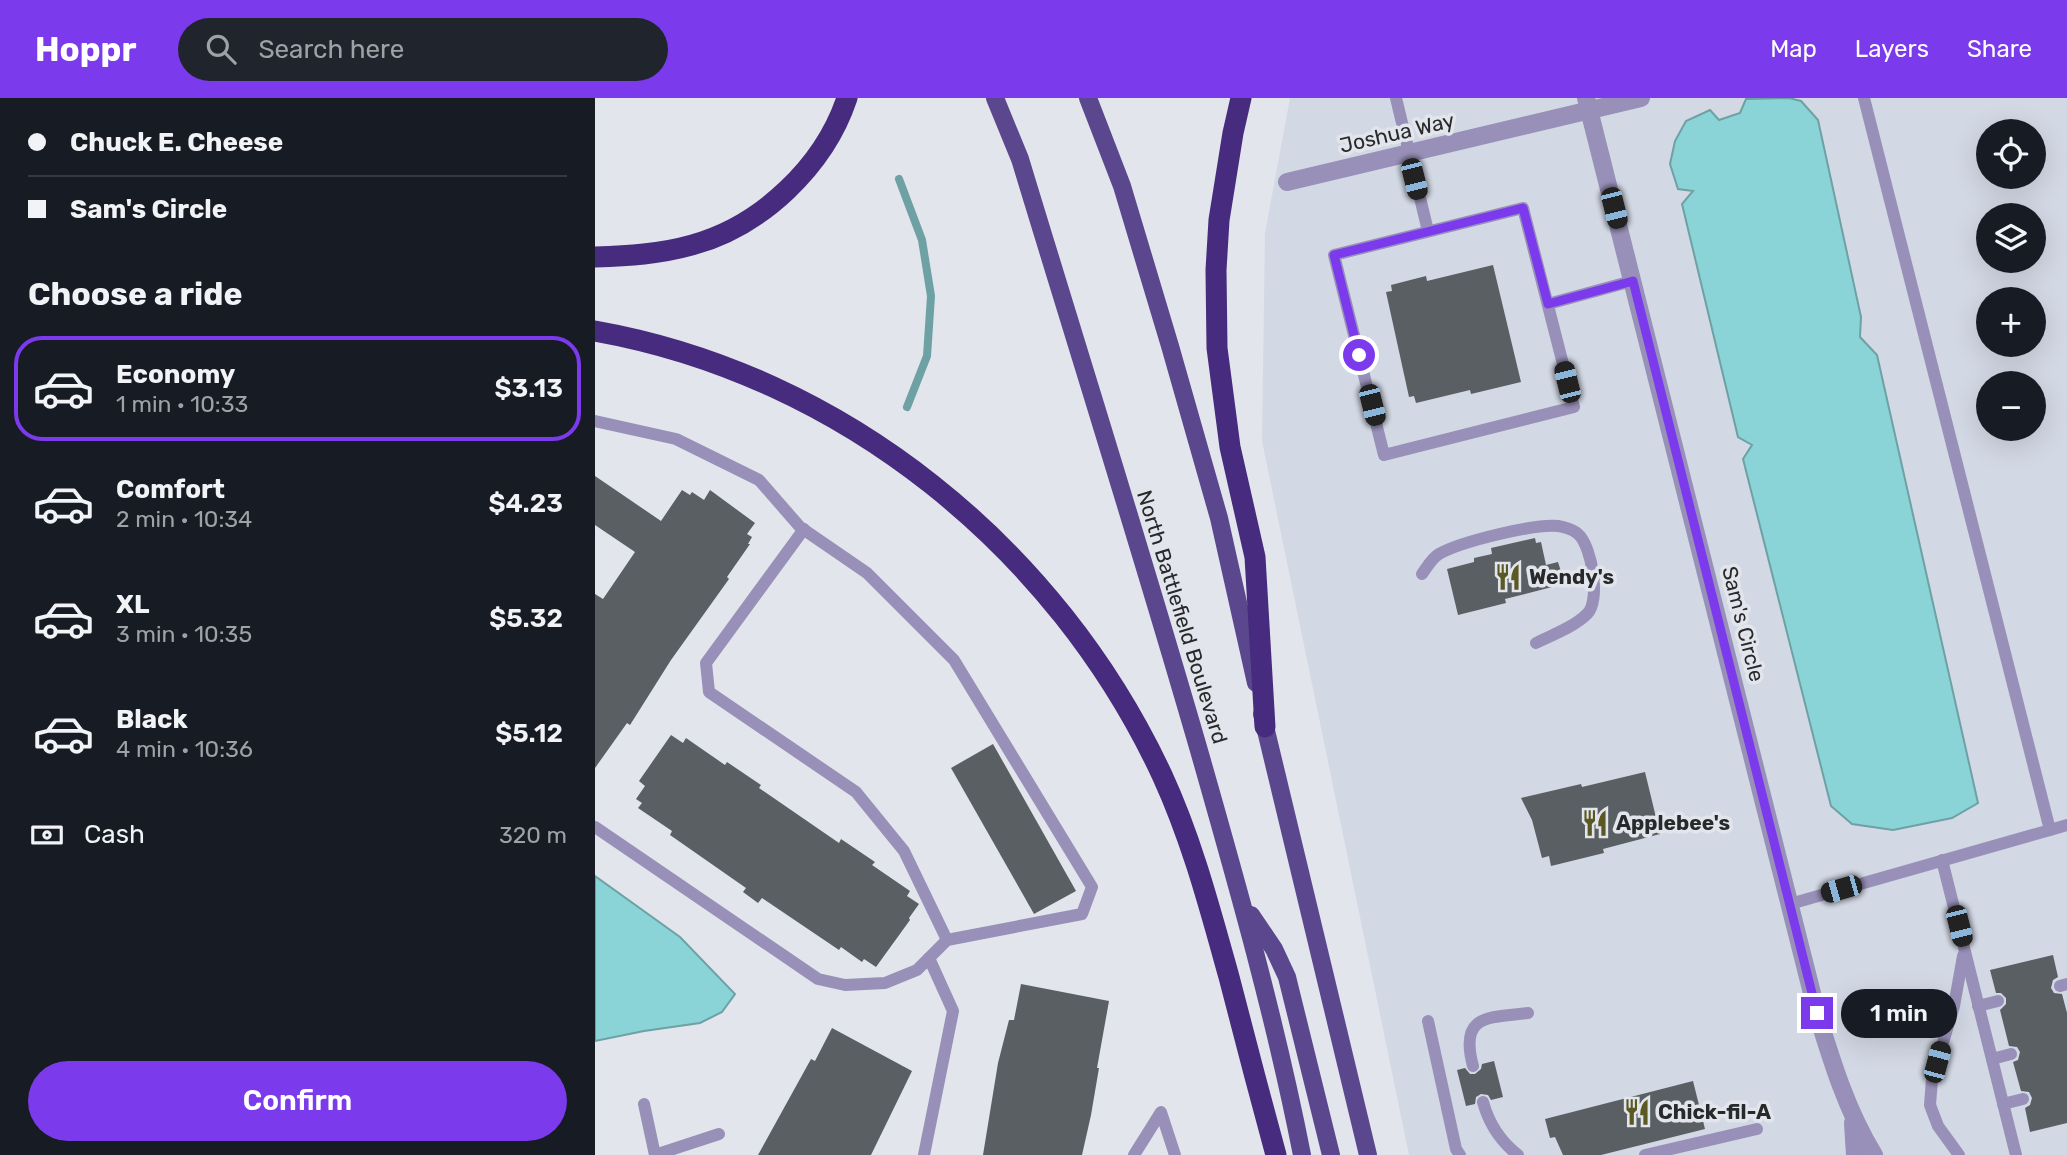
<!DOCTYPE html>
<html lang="en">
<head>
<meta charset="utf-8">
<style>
	:root { --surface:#171b24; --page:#20242c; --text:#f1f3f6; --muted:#9ea1a6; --line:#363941; --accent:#7c3aed }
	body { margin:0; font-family:Rubik,sans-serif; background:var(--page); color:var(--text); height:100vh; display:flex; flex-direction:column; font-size:26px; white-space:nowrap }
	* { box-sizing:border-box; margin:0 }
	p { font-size:23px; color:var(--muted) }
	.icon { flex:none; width:38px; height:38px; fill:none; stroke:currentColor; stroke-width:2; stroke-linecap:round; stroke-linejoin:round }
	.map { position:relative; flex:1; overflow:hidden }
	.drawer { display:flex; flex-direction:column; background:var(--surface); width:595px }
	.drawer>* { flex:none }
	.guide { display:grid; align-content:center; height:154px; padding:0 28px; background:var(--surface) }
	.tools { position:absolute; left:1381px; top:21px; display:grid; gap:14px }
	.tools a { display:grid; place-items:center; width:70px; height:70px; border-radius:50%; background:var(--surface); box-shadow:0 7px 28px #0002; font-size:35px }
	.end { position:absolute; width:32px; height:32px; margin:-16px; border:9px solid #7c3aed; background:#fff; box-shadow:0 0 0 4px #fff }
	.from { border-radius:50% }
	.bubble { position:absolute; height:49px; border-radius:24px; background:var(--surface); box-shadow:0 7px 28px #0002; font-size:23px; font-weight:600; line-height:49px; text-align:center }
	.car { position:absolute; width:21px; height:42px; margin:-21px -10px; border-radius:9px; box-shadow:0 0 5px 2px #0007; background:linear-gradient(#222 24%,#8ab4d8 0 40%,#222 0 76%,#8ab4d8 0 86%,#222 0) }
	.guide b { display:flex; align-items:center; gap:24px; height:66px; font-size:26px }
	.guide b+b { border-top:2px solid var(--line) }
	.guide i { width:18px; height:18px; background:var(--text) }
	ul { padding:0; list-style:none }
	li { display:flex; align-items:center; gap:21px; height:105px; margin:0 14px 10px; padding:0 14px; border:4px solid transparent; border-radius:28px }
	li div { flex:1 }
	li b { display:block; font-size:26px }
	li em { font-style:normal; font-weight:600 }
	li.active { border-color:var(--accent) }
	li>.icon { width:63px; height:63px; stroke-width:1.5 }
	h2 { padding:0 28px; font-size:32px; line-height:84px }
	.pay { display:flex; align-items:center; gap:18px; height:77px; padding:0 28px; font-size:26px }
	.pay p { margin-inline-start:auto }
	.primary-button { display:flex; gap:14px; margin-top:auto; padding:14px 28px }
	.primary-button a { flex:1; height:80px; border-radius:42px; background:var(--accent); color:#fff; font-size:28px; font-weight:600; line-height:80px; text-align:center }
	header { display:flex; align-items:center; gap:42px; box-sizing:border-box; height:98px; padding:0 35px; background:var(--accent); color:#fff }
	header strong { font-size:33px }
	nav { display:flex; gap:38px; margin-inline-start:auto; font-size:24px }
	.search { width:490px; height:63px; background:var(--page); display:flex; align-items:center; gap:18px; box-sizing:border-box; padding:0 24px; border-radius:38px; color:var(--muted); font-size:26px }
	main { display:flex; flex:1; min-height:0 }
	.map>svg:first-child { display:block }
	.built { fill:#d2d8e4; fill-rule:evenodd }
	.water { fill:#8ad4d8; stroke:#6da1a4; stroke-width:2 }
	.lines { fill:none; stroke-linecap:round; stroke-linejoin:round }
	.stream { stroke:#6da1a4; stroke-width:8 }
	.building { fill:#595f62 }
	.service { stroke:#9890b8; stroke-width:12 }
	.minor { stroke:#9890b8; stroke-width:18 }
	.primary { stroke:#5b478e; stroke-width:18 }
	.motorway { stroke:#462b7e; stroke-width:21 }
	.route { stroke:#7c3aed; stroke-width:9 }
	.labels { text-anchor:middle; stroke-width:7; stroke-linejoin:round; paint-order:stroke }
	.street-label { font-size:21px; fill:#28292b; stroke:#e2e5eb }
	.poi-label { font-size:21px; font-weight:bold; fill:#28292b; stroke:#e2e5eb; text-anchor:start }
</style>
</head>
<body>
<header>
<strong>Hoppr</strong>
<div class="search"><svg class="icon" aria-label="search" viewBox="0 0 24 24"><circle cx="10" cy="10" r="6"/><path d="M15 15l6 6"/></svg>Search here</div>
<nav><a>Map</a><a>Layers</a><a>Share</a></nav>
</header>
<main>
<section class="drawer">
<div class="guide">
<b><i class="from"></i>Chuck E. Cheese</b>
<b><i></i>Sam's Circle</b>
</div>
<h2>Choose a ride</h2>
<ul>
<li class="active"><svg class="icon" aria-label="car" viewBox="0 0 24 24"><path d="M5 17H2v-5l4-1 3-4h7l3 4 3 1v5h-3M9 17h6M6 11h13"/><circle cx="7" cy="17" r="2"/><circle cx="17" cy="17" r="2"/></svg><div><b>Economy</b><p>1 min · 10:33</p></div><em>$3.13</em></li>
<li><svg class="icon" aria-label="car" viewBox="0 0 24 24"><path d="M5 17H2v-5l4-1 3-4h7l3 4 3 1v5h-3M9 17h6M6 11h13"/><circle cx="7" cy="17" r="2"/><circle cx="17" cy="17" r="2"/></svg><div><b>Comfort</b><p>2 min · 10:34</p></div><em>$4.23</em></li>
<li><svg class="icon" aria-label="car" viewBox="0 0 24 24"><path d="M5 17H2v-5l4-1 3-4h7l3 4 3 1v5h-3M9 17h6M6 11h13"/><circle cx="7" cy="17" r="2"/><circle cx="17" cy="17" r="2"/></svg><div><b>XL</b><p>3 min · 10:35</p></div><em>$5.32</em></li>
<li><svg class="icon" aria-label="car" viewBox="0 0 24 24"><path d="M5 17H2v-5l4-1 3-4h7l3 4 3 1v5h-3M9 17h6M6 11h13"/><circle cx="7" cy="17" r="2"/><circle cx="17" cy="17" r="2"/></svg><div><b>Black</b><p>4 min · 10:36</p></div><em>$5.12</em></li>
</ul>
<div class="pay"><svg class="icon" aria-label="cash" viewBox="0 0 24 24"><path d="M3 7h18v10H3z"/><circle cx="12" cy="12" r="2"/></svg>Cash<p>320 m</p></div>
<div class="primary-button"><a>Confirm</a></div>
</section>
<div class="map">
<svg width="1472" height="1057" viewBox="0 0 1472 1057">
	<rect width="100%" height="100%" fill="#e2e5eb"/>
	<path class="built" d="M695,0H1472V1057H814L667,343L670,135ZM1393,33H1438V79H1393ZM1393,117H1438V163H1393ZM1393,201H1438V247H1393ZM1393,285H1438V331H1393Z"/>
	<g class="water">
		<path d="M1194,0L1206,3L1223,22L1266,219L1265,239L1282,257L1383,705L1357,720L1298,732L1257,726L1236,708L1148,361L1157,347L1143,339L1087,106L1098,93L1083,91L1075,66L1080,43L1091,23L1115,12L1124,22L1145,15L1151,1Z"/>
		<path d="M0,778L85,839L140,896L127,914L105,925L49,933L0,943Z"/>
	</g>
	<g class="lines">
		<path class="stream" d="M304,81L327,142L336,198L332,258L312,309"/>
	</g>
	<g class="building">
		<path d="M898,167L926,284L876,296L875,292L821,305L819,298L814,299L791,194L797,193L796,187L831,178L832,183Z"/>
		<path d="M0,378L66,423L87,392L95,397L97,394L109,402L115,392L160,425L152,436L157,439L153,446H155L132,479L134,481L76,562L35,627L32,625L0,670V496L8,501L40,454L0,427Z"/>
		<path d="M940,440L941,445L946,444L951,467L963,464L969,483L956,487L957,489L910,501L911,505L863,517L852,471L879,464V460L897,456L896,450Z"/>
		<path d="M76,637L88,645L91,640L130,667L132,664L166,687L164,690L244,745L246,741L280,764L277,767L315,793L312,798L324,806L314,820L315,822L281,869L269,861L267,864L246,849L244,852L167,800L163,805L148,794L151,790L75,737L77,733L43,710L47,705L41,701L50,688L44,683Z"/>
		<path d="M398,646L481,793L439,816L356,670Z"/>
		<path d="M1050,674L1065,736L1008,751L1009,755L956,768L954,758L947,760L937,722L926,700L986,686L987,689Z"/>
		<path d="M1458,857L1463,879L1458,882L1456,890L1459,895L1467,896L1472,915V1025L1435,1034L1430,1010L1435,1007L1437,1000L1434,994L1426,993L1418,964L1423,962L1425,954L1422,949L1414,948L1405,912L1411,906V900L1406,895H1401L1395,872Z"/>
		<path d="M426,886L514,903L502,970H504L496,1017L487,1057H388L403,965L414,922H419Z"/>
		<path d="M237,930L317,973L276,1057H163L216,961L220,963Z"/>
		<path d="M899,963L908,999L896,1002L893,997L886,996L881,999L880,1006L871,1008L862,972L870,970L875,976H880L886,971L887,966Z"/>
		<path d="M1098,983L1110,1031L1006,1057H968L960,1039L955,1040L950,1021Z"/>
	</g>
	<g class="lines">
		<g class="service">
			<path d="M801,0L833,133"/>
			<path d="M928,110L979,309L789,357L739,157Z"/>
			<path d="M953,206L1037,183"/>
			<path d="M0,323L81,341L164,382L205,429L272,475L359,562L497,789L487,816L352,842L322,872L290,885L250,887L223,881L0,729"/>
			<path d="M209,431L111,565L114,594L261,694L309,753L352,842"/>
			<path d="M827,476C832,469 837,460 844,456C865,444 946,423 968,429C972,430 980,433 983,436C997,448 1006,503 992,516C979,529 957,537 941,545"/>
			<path d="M1455,732L1472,727"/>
			<path d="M1347,762L1421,1057"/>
			<path d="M1195,806L1455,732L1269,0"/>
			<path d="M1465,888L1472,886"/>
			<path d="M1383,908L1403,903"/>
			<path d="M833,923L861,1051L865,1057"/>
			<path d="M1397,961L1416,956"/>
			<path d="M878,968C864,916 893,920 933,915"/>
			<path d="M888,1004C894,1026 905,1043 923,1057"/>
			<path d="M49,1006L60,1057"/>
			<path d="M1408,1006L1428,1001"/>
			<path d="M60,1057L124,1036"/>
			<path d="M329,1057L358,913L334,860"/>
			<path d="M539,1057L566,1014L580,1057"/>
			<path d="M1050,1057L1162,1031"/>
			<path d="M1364,1057L1343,1028L1335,1007L1337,981L1359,908L1368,858"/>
		</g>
		<g class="minor">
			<path d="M991,0L1222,915C1237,964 1252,1013 1279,1057"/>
			<path d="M692,84L1046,0"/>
			<path d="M1258,1025L1260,1057"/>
		</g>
		<g class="primary">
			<path d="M400,0L425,61C486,262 549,461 607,663C644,793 681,924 707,1057"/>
			<path d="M493,0L527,88L575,248L624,420L661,585"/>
			<path d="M667,616L773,1057"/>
			<path d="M656,817L679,851L692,879L736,1057"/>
		</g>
		<g class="motorway">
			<path d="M646,0L638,35L624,122L621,172L622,250L635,349L660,459L670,629"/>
			<path d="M0,159C33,158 65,156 97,147C166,128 229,69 252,0"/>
			<path d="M0,233C248,277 461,450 567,677C597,742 615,811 634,879C649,938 665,998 681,1057"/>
		</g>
	</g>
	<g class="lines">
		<path class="route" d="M764,257L739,157L928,110L953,206L1038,183L1222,915"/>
	</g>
	<defs>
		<symbol id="restaurant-bare" viewBox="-9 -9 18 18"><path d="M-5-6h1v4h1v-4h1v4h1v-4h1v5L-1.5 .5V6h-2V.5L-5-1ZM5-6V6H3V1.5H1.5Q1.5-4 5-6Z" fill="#5b5824" stroke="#e2e5eb" stroke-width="2.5" paint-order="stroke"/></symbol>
	</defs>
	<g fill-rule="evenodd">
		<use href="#restaurant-bare" x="894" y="460" width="38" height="38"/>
		<use href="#restaurant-bare" x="981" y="706" width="38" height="38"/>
		<use href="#restaurant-bare" x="1023" y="995" width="38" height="38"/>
	</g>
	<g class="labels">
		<g class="street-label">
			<text transform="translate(802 35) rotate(-13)" y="7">Joshua Way</text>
			<text transform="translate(587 519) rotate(73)" y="7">North Battlefield Boulevard</text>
			<text transform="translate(1148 526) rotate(76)" y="7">Sam's Circle</text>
		</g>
		<g class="poi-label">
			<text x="934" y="486">Wendy's</text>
			<text x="1021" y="732">Applebee's</text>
			<text x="1063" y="1021">Chick-fil-A</text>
		</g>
	</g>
</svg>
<div class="tools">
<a><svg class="icon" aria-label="locate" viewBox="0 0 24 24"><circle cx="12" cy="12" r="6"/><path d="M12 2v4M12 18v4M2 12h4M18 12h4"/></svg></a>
<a><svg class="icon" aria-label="layers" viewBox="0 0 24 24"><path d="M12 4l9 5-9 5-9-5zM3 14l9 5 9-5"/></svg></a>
<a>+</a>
<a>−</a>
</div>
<i class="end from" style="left:764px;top:257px"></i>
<i class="end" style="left:1222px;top:915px"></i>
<div class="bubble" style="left:1246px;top:891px;width:116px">1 min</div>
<i class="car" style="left:819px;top:81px;rotate:166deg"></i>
<i class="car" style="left:1019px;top:110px;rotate:166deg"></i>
<i class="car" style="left:972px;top:284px;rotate:346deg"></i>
<i class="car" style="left:777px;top:307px;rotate:166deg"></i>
<i class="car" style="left:1246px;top:791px;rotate:254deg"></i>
<i class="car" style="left:1364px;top:828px;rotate:166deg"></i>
<i class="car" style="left:1342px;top:964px;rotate:15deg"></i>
</div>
</main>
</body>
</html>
